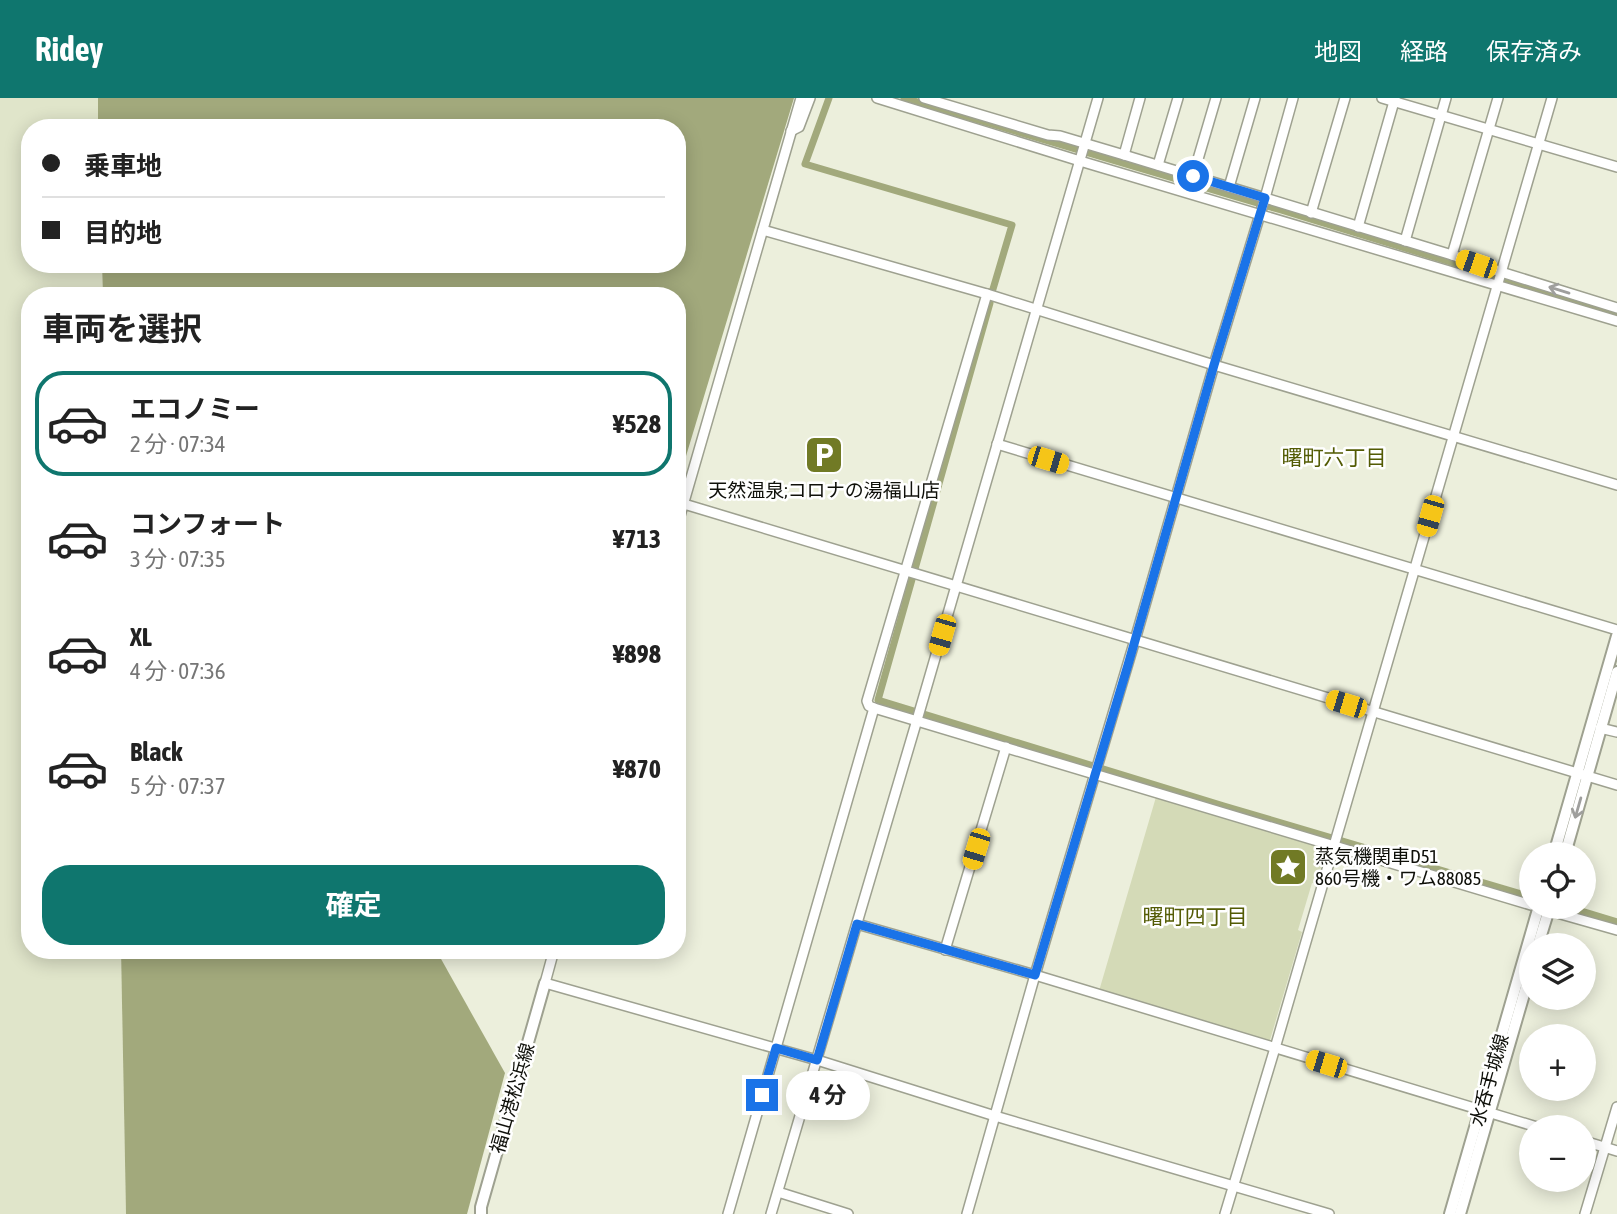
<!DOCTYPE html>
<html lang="ja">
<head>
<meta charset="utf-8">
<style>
	:root { --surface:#fff; --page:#f2f2f2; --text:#222; --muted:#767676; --line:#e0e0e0; --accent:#0f766e }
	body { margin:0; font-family:"Asap Condensed","Noto Sans JP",sans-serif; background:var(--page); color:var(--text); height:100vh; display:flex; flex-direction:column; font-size:26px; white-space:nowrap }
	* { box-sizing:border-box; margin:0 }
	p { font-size:23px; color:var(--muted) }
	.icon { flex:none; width:38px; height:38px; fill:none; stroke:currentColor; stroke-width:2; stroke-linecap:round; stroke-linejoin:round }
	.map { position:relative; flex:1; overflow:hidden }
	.panel { position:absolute; left:21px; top:189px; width:665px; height:672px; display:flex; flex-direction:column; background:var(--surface); border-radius:28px; box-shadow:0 4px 18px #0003 }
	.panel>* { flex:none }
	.top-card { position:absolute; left:21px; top:21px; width:665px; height:154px; border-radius:28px; box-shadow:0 4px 18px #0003; display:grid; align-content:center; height:154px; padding:0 21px; background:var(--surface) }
	.buttons { position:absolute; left:1519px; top:744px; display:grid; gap:14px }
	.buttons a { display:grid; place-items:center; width:77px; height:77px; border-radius:50%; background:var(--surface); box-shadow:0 4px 18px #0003; font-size:35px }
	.end { position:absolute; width:32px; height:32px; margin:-16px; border:9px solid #1a73e8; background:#fff; box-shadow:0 0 0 4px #fff }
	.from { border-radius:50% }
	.bubble { position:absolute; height:49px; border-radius:24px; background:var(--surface); box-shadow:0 4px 18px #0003; font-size:23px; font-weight:700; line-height:49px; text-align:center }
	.car { position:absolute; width:21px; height:42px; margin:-21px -10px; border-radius:9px; box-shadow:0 0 5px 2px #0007; background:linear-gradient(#f5c518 24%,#345 0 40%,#f5c518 0 76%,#345 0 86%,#f5c518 0) }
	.top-card b { display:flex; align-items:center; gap:24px; height:66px; font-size:26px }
	.top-card b+b { border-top:2px solid var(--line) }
	.top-card i { width:18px; height:18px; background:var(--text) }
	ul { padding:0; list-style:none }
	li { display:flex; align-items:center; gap:21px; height:105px; margin:0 14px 10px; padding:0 7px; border:4px solid transparent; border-radius:28px }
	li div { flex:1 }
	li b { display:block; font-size:26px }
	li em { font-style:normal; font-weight:700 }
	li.current { border-color:var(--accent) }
	li>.icon { width:63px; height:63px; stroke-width:1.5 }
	h2 { padding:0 21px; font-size:32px; line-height:84px }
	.cta { display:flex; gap:14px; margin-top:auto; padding:14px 21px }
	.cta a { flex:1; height:80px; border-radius:28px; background:var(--accent); color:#fff; font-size:28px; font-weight:700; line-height:80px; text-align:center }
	header { display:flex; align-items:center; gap:42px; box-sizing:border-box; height:98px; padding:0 35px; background:var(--accent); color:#fff }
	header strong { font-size:33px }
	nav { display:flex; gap:38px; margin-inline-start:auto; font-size:24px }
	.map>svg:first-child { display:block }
	.built { fill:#e0e5ca }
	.green { fill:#d4dab7 }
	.water { fill:#a2a97c }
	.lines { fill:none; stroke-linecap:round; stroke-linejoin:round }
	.canal { stroke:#a2a97c; stroke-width:7 }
	.minor-casing { stroke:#9ea190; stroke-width:12 }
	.major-casing { stroke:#9ea190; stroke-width:14 }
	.minor { stroke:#fff; stroke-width:9 }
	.major { stroke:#fff; stroke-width:10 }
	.oneway { stroke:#9f9f9d }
	.route { stroke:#1a73e8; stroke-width:9 }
	.labels { text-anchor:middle; stroke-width:5; stroke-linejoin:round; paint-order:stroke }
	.poi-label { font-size:19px; fill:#0f100a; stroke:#fff }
	.street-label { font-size:19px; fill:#0f100a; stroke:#fff }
	.neighbourhood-label { font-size:21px; fill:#535b04; stroke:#fff }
</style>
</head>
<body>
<header>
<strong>Ridey</strong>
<nav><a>地図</a><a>経路</a><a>保存済み</a></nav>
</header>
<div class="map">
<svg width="1617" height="1116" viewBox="0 0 1617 1116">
	<rect width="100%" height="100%" fill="#ecefdc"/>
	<path class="built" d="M0,0H98V30H30V166H102L103,198H30V852H121L126,1116H0Z"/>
	<path class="green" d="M1156,699L1325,749L1326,752L1316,786L1312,785L1298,832L1302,834L1270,942L1268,944L1099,893Z"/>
	<g class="water">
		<path d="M98,0H794L677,388V198H103L102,166H677V30H98Z"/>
		<path d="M121,852H436L505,975L467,1116H126Z"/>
	</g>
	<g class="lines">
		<g class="canal">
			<path d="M829,0L805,66L1012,127L993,191"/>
			<path d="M904,0L1281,112L1617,215"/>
			<path d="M990,205L878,602L1224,708L1531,799"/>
			<path d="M1565,808L1617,824"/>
		</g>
		<defs>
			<g id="minor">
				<path d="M877,0L1080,63L1617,223"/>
				<path d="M924,0L1048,37L1060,38L1124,57L1452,157L1501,174L1617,210"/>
				<path d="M1382,0L1617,69"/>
				<path d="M791,33L799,29L810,0"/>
				<path d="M1124,57L1140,0"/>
				<path d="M1158,67L1178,0"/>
				<path d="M1193,78L1216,0"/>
				<path d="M1229,89L1255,0"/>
				<path d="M1311,115L1345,0"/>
				<path d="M1358,129L1395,0"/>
				<path d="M763,132L987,196L1214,267L1617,387"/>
				<path d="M1405,143L1446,0"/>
				<path d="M1452,157L1498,0"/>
				<path d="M997,346L1617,532"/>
				<path d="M684,406L1617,687"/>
				<path d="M677,428L801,0"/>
				<path d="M874,610L869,608L867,603L987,196"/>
				<path d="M1600,630L1617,634"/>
				<path d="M1543,811L1617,832"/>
				<path d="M857,826L1035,877L1537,1029"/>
				<path d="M554,852L545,885L817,962L995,1018L1329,1116"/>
				<path d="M945,852L1006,649"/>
				<path d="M1584,1043L1617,1053"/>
				<path d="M778,1094L848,1116"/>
				<path d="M728,1116L874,610L1531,807"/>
				<path d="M771,1116L917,622L1098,0"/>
				<path d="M967,1116L1035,877L1135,542L1214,267L1265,100L1293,0"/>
				<path d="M1225,1116L1275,950L1552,0"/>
				<path d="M1585,1116L1617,1009"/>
			</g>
			<g id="major">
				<path d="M1554,756L1617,538"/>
				<path d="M1565,756L1617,574"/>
				<path d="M1538,847L1550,808"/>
				<path d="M481,1116V1109L545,885"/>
				<path d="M1450,1116L1539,808"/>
				<path d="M1460,1116L1531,872"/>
			</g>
		</defs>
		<use href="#minor" class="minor-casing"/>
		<use href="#major" class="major-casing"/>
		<use href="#minor" class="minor"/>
		<use href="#major" class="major"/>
	</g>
	<defs><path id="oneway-shaft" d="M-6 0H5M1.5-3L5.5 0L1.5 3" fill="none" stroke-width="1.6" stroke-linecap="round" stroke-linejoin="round" transform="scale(1.75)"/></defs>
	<g class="oneway">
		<use href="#oneway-shaft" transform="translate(1559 192) rotate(-163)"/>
		<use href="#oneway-shaft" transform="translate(1578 710) rotate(106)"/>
	</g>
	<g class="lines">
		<path class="route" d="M762,997L776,950L817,962L857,826L1035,877L1128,567L1214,267L1265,100L1193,78"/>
	</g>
	<defs>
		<symbol id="parking-square" viewBox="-11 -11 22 22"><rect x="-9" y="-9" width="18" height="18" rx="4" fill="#717a25" stroke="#fff"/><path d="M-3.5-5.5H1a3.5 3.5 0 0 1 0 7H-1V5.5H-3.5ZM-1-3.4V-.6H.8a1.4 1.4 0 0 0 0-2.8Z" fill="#fff"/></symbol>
		<symbol id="sight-square" viewBox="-11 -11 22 22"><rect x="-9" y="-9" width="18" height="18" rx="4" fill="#717a25" stroke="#fff"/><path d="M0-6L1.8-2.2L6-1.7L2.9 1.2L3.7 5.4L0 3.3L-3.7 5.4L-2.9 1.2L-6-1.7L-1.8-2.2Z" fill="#fff"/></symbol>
	</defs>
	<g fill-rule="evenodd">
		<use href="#parking-square" x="802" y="335" width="44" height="44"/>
		<use href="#sight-square" x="1266" y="747" width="44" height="44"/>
	</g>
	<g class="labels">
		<g class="poi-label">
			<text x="824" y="399">天然温泉;コロナの湯福山店</text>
			<text x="1315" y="765" text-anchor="start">蒸気機関車D51<tspan x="1315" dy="22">860号機・ワム88085</tspan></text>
		</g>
		<g class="street-label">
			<text transform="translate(1489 982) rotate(-74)" y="7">水呑手城線</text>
			<text transform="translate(512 1000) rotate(-74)" y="7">福山港松浜線</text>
		</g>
		<g class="neighbourhood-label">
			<text x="1334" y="367">曙町六丁目</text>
			<text x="1195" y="826">曙町四丁目</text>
		</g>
	</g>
</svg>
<div class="buttons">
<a><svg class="icon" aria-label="locate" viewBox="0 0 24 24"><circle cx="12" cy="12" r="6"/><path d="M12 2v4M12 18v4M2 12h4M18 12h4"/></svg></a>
<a><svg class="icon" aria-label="layers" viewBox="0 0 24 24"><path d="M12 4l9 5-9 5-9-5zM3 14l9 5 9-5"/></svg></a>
<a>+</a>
<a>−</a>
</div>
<i class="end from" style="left:1193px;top:78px"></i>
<i class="end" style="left:762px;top:997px"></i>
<div class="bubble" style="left:786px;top:973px;width:84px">4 分</div>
<i class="car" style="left:1476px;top:166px;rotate:289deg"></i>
<i class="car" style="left:1048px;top:362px;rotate:107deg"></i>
<i class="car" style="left:1430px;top:418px;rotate:196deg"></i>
<i class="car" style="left:942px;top:537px;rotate:196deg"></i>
<i class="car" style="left:1346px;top:606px;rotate:287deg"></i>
<i class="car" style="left:976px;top:751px;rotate:197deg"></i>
<i class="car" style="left:1326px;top:966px;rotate:287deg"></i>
<div class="top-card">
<b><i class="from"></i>乗車地</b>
<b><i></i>目的地</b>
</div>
<section class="panel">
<h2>車両を選択</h2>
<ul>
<li class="current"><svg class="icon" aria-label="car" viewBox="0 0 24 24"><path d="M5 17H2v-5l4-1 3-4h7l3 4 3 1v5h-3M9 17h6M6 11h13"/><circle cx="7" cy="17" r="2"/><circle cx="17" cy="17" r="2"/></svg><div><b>エコノミー</b><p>2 分 · 07:34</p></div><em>¥528</em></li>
<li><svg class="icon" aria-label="car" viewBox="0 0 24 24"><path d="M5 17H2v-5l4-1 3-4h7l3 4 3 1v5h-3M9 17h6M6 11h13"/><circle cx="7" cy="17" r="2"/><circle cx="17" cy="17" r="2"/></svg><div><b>コンフォート</b><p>3 分 · 07:35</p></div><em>¥713</em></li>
<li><svg class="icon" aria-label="car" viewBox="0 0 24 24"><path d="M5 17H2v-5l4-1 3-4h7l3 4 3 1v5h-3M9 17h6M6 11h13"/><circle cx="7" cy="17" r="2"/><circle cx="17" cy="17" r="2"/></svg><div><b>XL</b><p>4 分 · 07:36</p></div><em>¥898</em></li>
<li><svg class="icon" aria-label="car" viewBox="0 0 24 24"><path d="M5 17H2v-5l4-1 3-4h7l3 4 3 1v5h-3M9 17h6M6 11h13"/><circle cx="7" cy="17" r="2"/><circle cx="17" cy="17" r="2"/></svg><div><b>Black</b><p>5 分 · 07:37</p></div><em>¥870</em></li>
</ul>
<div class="cta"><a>確定</a></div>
</section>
</div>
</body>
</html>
